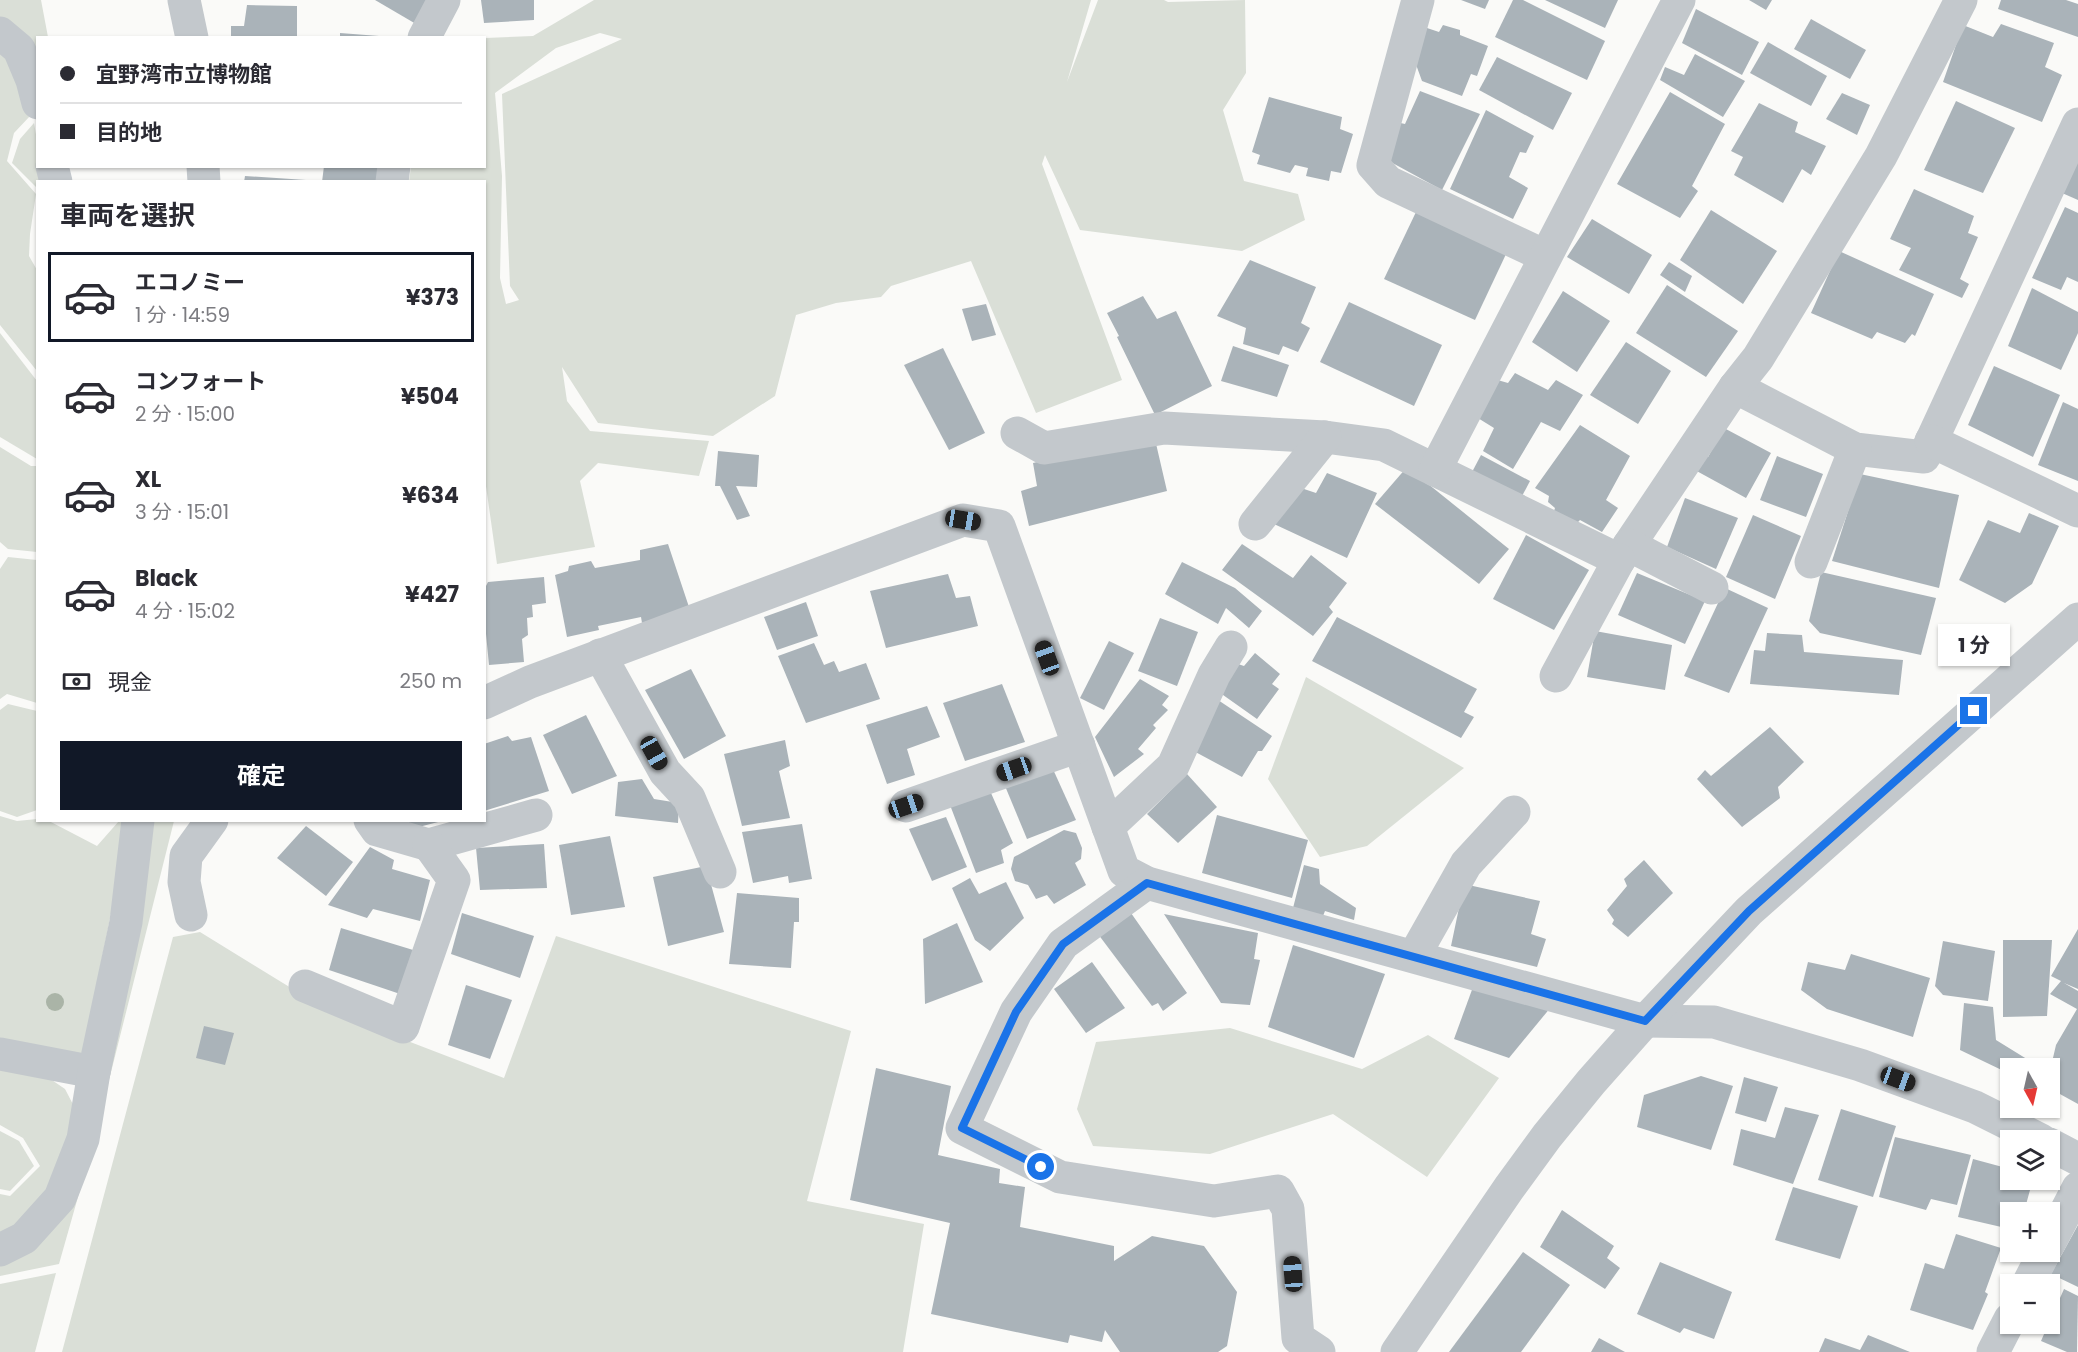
<!DOCTYPE html>
<html lang="ja">
<head>
<meta charset="utf-8">
<style>
	:root { --surface:#fff; --page:#f2f2f3; --text:#2b2b33; --muted:#7c7c81; --line:#e1e1e2; --accent:#111827 }
	body { margin:0; font-family:Poppins,"Noto Sans JP",sans-serif; background:var(--page); color:var(--text); height:100vh; display:flex; flex-direction:column; font-size:22px; white-space:nowrap }
	* { box-sizing:border-box; margin:0 }
	p { font-size:20px; color:var(--muted) }
	.icon { flex:none; width:33px; height:33px; fill:none; stroke:currentColor; stroke-width:2; stroke-linecap:round; stroke-linejoin:round }
	.map { position:relative; flex:1; overflow:hidden }
	.side { position:absolute; left:36px; top:180px; width:450px; height:642px; display:flex; flex-direction:column; background:var(--surface); border-radius:0px; box-shadow:0 2px 4px #0004 }
	.side>* { flex:none }
	.banner { position:absolute; left:36px; top:36px; width:450px; height:132px; border-radius:0px; box-shadow:0 2px 4px #0004; display:grid; align-content:center; height:132px; padding:0 24px; background:var(--surface) }
	.needle { width:39px; rotate:172deg }
	.fabs { position:absolute; left:2000px; top:1058px; display:grid; gap:12px }
	.fabs a { display:grid; place-items:center; width:60px; height:60px; border-radius:0px; background:var(--surface); box-shadow:0 2px 4px #0004; font-size:30px }
	.end { position:absolute; width:27px; height:27px; margin:-14px; border:8px solid #1a73e8; background:#fff; box-shadow:0 0 0 3px #fff }
	.from { border-radius:50% }
	.bubble { position:absolute; height:42px; border-radius:0px; background:var(--surface); box-shadow:0 2px 4px #0004; font-size:20px; font-weight:700; line-height:42px; text-align:center }
	.car { position:absolute; width:18px; height:36px; margin:-18px -9px; border-radius:8px; box-shadow:0 0 4px 2px #0007; background:linear-gradient(#222 24%,#8ab4d8 0 40%,#222 0 76%,#8ab4d8 0 86%,#222 0) }
	.banner b { display:flex; align-items:center; gap:21px; height:57px; font-size:22px }
	.banner b+b { border-top:2px solid var(--line) }
	.banner i { width:15px; height:15px; background:var(--text) }
	ul { padding:0; list-style:none }
	li { display:flex; align-items:center; gap:18px; height:90px; margin:0 12px 9px; padding:0 12px; border:3px solid transparent; border-radius:0px }
	li div { flex:1 }
	li b { display:block; font-size:22px }
	li em { font-style:normal; font-weight:700 }
	li.active { border-color:var(--accent) }
	li>.icon { width:54px; height:54px; stroke-width:1.5 }
	h2 { padding:0 24px; font-size:27px; line-height:72px }
	.pay { display:flex; align-items:center; gap:15px; height:66px; padding:0 24px; font-size:22px }
	.pay p { margin-inline-start:auto }
	.cta { display:flex; gap:12px; margin-top:auto; padding:12px 24px }
	.cta a { flex:1; height:69px; border-radius:0px; background:var(--accent); color:#fff; font-size:24px; font-weight:700; line-height:69px; text-align:center }
	.map>svg:first-child { display:block }
	.green { fill:#dadfd7; fill-rule:evenodd }
	.building { fill:#aab3b9 }
	.lines { fill:none; stroke-linecap:round; stroke-linejoin:round }
	.minor { stroke:#c3c8cc; stroke-width:33 }
	.tree { fill:#aab4a7 }
	.route { stroke:#1a73e8; stroke-width:8 }
</style>
</head>
<body>
<div class="map">
<svg width="2078" height="1352" viewBox="0 0 2078 1352">
	<rect width="100%" height="100%" fill="#fafaf8"/>
	<g class="green">
		<path d="M0,0H41L48,37L38,38L37,72L0,23Z"/>
		<path d="M594,0H1091L1067,82L1098,0H1164L1168,2L1245,0L1246,73L1223,110L1244,181L1298,194L1305,220L1242,251L1080,230L1045,155L1042,164L1122,380L1036,413L971,261L891,286L881,297L836,303L796,315L775,396L713,436L598,423L562,367L567,401L590,431L709,441L699,476L598,463L580,481L595,547L497,564L484,472V182L409,181L411,167L484,166L485,38L533,36ZM600,33L622,39L502,94L510,286L519,300L506,304L500,278L502,176L495,93L556,48Z"/>
		<path d="M0,47L6,53L30,116L14,133L7,161L36,194L30,234L29,256L37,270V371L0,325Z"/>
		<path d="M34,123L37,140L38,166L47,181L38,182L37,188L12,163L20,139Z"/>
		<path d="M0,333L37,381V459L0,437Z"/>
		<path d="M0,447L31,466H37V552L8,549L0,542Z"/>
		<path d="M8,557L37,560V703L7,694L0,699V569Z"/>
		<path d="M1306,677L1464,768L1367,846L1320,857L1268,779Z"/>
		<path d="M8,704L37,711V810L17,817L0,811V710Z"/>
		<path d="M0,816L17,821L37,819L38,820L49,821L97,846L119,821H126L122,859L83,1052L76,1056L0,1042Z"/>
		<path d="M145,821H174L93,1144L59,1264L0,1276V1260L47,1232Z"/>
		<path d="M200,932L327,1010L504,1078L556,936L851,1031L807,1201L924,1224L903,1352H62L173,937Z"/>
		<path d="M1230,1028L1362,1069L1428,1035L1499,1078L1427,1177L1333,1114L1210,1154L1093,1146L1077,1109L1096,1042Z"/>
		<path d="M0,1065L40,1072L65,1089L79,1116L47,1200L0,1238V1194L10,1196L40,1166L23,1138L0,1125Z"/>
		<path d="M0,1131L19,1141L34,1166L10,1191L0,1189Z"/>
		<path d="M56,1273L35,1352H0V1284Z"/>
	</g>
	<g class="building">
		<path d="M375,0H431L416,24Z"/>
		<path d="M481,0H534V20L484,23Z"/>
		<path d="M1461,0H1489L1485,9Z"/>
		<path d="M1513,0H1523L1605,41L1587,80L1495,37Z"/>
		<path d="M1545,0H1618L1605,28Z"/>
		<path d="M1749,0H1772L1766,10Z"/>
		<path d="M2001,0H2066L2078,4V37L1998,9Z"/>
		<path d="M247,5L297,6V38H231V26H244Z"/>
		<path d="M1696,9L1759,42L1742,75L1682,43Z"/>
		<path d="M1811,19L1866,50L1850,79L1794,49Z"/>
		<path d="M2001,24L2054,43L2045,67L2062,75L2042,122L1943,82L1963,25L1993,37Z"/>
		<path d="M1443,25L1460,30V35L1488,46L1477,76L1471,74L1462,96L1422,81L1414,59L1427,28L1439,32Z"/>
		<path d="M340,33L379,36L378,38H340Z"/>
		<path d="M1768,42L1827,76L1811,106L1750,73Z"/>
		<path d="M1695,54L1745,81L1723,117L1660,80L1665,67L1684,75Z"/>
		<path d="M1497,57L1572,93L1553,130L1479,90Z"/>
		<path d="M1420,91L1480,114L1442,190L1387,160L1396,122L1405,124Z"/>
		<path d="M1670,92L1725,124L1692,186L1698,191L1680,218L1617,184Z"/>
		<path d="M1842,93L1870,105L1857,135L1826,119Z"/>
		<path d="M1269,97L1342,117L1340,129L1353,134L1341,173L1331,171L1329,181L1306,176L1308,168L1295,165L1290,173L1257,164L1260,155L1252,152Z"/>
		<path d="M1956,101L2015,128L1983,193L1924,170Z"/>
		<path d="M1759,103L1798,122L1795,132L1826,146L1811,175L1802,169L1783,203L1734,175L1743,157L1731,151Z"/>
		<path d="M1486,110L1534,136L1526,153L1520,152L1509,177L1528,188L1513,219L1450,189Z"/>
		<path d="M2078,156V200L2062,193Z"/>
		<path d="M324,166H379V182H322Z"/>
		<path d="M245,176L306,180V182H244Z"/>
		<path d="M1914,189L1974,216L1968,233L1978,237L1960,279L1969,284L1962,298L1899,270L1911,248L1890,239Z"/>
		<path d="M2065,207L2078,213V282L2067,277L2061,290L2032,278Z"/>
		<path d="M1711,210L1777,251L1743,304L1680,260Z"/>
		<path d="M1416,212L1507,252L1475,320L1384,279Z"/>
		<path d="M1592,219L1652,255L1629,294L1567,257Z"/>
		<path d="M1839,251L1934,294L1915,336L1912,334L1905,343L1877,332L1872,339L1811,313Z"/>
		<path d="M1250,260L1316,287L1301,323L1310,328L1298,352L1283,346L1279,355L1243,344L1246,328L1217,316Z"/>
		<path d="M1669,262L1692,276L1685,292L1660,275Z"/>
		<path d="M1667,285L1738,331L1706,377L1636,333Z"/>
		<path d="M2032,288L2078,312V333L2061,370L2008,346Z"/>
		<path d="M1563,291L1610,321L1577,372L1532,342Z"/>
		<path d="M1143,296L1157,319L1176,311L1212,386L1155,415L1117,337L1119,336L1107,313Z"/>
		<path d="M1349,302L1442,345L1414,406L1320,362Z"/>
		<path d="M986,304L996,335L972,341L962,309Z"/>
		<path d="M1626,342L1671,371L1638,424L1590,395Z"/>
		<path d="M1233,346L1289,365L1277,397L1221,381Z"/>
		<path d="M943,348L985,433L949,450L904,365Z"/>
		<path d="M1994,366L2060,395L2033,457L1968,425Z"/>
		<path d="M1515,373L1548,390L1556,380L1583,395L1560,431L1541,422L1513,469L1483,451L1494,428L1473,415L1494,379L1508,383Z"/>
		<path d="M2063,402L2078,409V481L2038,465Z"/>
		<path d="M1580,425L1630,456L1606,500L1618,508L1602,532L1580,520L1577,523L1554,511L1555,508L1548,502L1549,496L1535,488Z"/>
		<path d="M1724,428L1771,453L1746,498L1693,469L1700,455L1708,457Z"/>
		<path d="M1154,435L1167,491L1029,526L1021,491L1037,486L1033,463Z"/>
		<path d="M718,451L759,455L757,487L736,486L750,516L737,520L720,486H715Z"/>
		<path d="M1481,455L1530,481L1520,500L1471,474Z"/>
		<path d="M1777,456L1823,474L1806,517L1760,500Z"/>
		<path d="M1407,467L1509,549L1479,584L1375,504Z"/>
		<path d="M1327,473L1377,493L1347,558L1274,524L1292,485L1316,493Z"/>
		<path d="M1860,474L1959,495L1939,588L1832,561Z"/>
		<path d="M1685,498L1738,518L1716,569L1667,547Z"/>
		<path d="M2029,513L2059,526L2032,584L2005,603L1959,580L1988,520L2020,533Z"/>
		<path d="M1753,515L1801,536L1775,599L1726,577Z"/>
		<path d="M1526,535L1589,570L1554,630L1493,599Z"/>
		<path d="M668,544L689,607L642,623L641,617L598,626L599,630L567,637L555,575L568,571L569,566L591,561L595,568L640,560V550Z"/>
		<path d="M1242,544L1293,578L1311,555L1347,583L1329,607L1333,612L1313,636L1222,570Z"/>
		<path d="M1182,562L1235,588L1262,611L1249,628L1226,608L1218,624L1165,594Z"/>
		<path d="M1821,572L1936,598L1921,655L1820,633L1809,621Z"/>
		<path d="M1637,573L1705,601L1685,644L1618,615Z"/>
		<path d="M948,574L956,598L970,596L978,626L886,648L870,591Z"/>
		<path d="M544,577L546,603L532,605L533,617L527,618L528,635L522,639L524,662L489,665L484,613V590L488,582Z"/>
		<path d="M1725,588L1768,608L1729,693L1684,676Z"/>
		<path d="M806,602L818,636L777,650L764,617Z"/>
		<path d="M1337,617L1477,689L1464,712L1474,717L1461,738L1312,661Z"/>
		<path d="M1160,618L1198,632L1177,686L1138,671Z"/>
		<path d="M1595,631L1672,645L1665,690L1587,677Z"/>
		<path d="M1767,633L1802,635L1804,652L1903,660L1899,695L1750,684L1754,650L1765,651Z"/>
		<path d="M1109,641L1134,653L1104,710L1080,698Z"/>
		<path d="M814,643L824,665L834,661L839,672L866,663L880,699L806,723L778,656Z"/>
		<path d="M1255,653L1280,674L1272,684L1279,689L1257,719L1216,690L1238,664L1244,666Z"/>
		<path d="M691,669L726,736L684,759L645,690Z"/>
		<path d="M1140,679L1169,696L1162,705L1168,710L1153,725L1156,728L1138,749L1144,754L1114,777L1095,737Z"/>
		<path d="M1002,684L1025,742L965,761L943,703Z"/>
		<path d="M1218,700L1272,736L1262,751H1258L1242,777L1188,748Z"/>
		<path d="M927,706L940,737L907,749L915,775L887,784L866,725Z"/>
		<path d="M586,715L617,776L572,794L543,735Z"/>
		<path d="M1770,727L1804,762L1778,787L1780,798L1742,827L1697,779L1705,770L1711,776Z"/>
		<path d="M508,736L512,741L531,737L549,791L484,811V744Z"/>
		<path d="M785,740L790,766L779,771L790,818L742,826L724,754Z"/>
		<path d="M1052,767L1076,820L1027,839L1005,786Z"/>
		<path d="M1187,774L1217,807L1178,843L1147,814Z"/>
		<path d="M642,779L654,799L679,803L678,823L615,816L618,782Z"/>
		<path d="M991,793L1013,843L1001,850L1004,863L976,873L950,805Z"/>
		<path d="M1217,815L1308,840L1292,898L1202,873Z"/>
		<path d="M946,817L967,867L932,881L909,829Z"/>
		<path d="M408,820H442V821L411,829Z"/>
		<path d="M802,824L812,879L789,883L788,876L753,883L742,832Z"/>
		<path d="M306,826L353,862L326,896L277,858Z"/>
		<path d="M1064,830L1076,833L1082,848L1081,859L1075,863L1086,885L1054,904L1047,895L1036,899L1028,885L1015,881L1011,869L1014,857Z"/>
		<path d="M610,836L625,907L571,915L559,845Z"/>
		<path d="M544,844L547,888L480,890L476,848Z"/>
		<path d="M370,847L394,860L392,869L430,880L420,921L373,909L367,918L328,905Z"/>
		<path d="M1644,860L1673,893L1628,937L1612,924L1614,920L1607,910L1627,886L1624,879Z"/>
		<path d="M1304,865L1319,869L1320,884L1356,908L1354,920L1325,911L1323,916L1293,908Z"/>
		<path d="M706,866L724,932L668,946L653,877Z"/>
		<path d="M970,878L979,894L1006,882L1024,918L990,951L975,940L952,888Z"/>
		<path d="M1464,884L1540,901L1531,934L1546,939L1537,967L1451,946Z"/>
		<path d="M737,893L799,898V922H794L791,968L729,964Z"/>
		<path d="M462,913L534,936L520,978L451,954Z"/>
		<path d="M1131,913L1187,993L1163,1011L1158,1003L1152,1006L1098,934Z"/>
		<path d="M1164,914L1258,933L1254,959L1260,960L1250,1005L1221,1003Z"/>
		<path d="M957,923L983,982L925,1004L923,939Z"/>
		<path d="M341,928L423,953L409,997L329,970Z"/>
		<path d="M2078,929V989L2064,983L2078,991V1104L2049,1088V1075L2056,1045L2077,1009L2050,994L2061,981L2051,976Z"/>
		<path d="M2003,940H2052L2047,1016L2003,1017Z"/>
		<path d="M1943,941L1995,951L1988,1001L1943,995L1935,986Z"/>
		<path d="M1293,945L1385,974L1354,1058L1268,1027Z"/>
		<path d="M1851,954L1930,978L1913,1037L1827,1009L1801,990L1808,962L1845,970Z"/>
		<path d="M1092,962L1125,1008L1086,1033L1054,989Z"/>
		<path d="M466,985L512,1000L490,1059L448,1045Z"/>
		<path d="M1473,987L1551,1007L1509,1058L1454,1039Z"/>
		<path d="M1964,1003L1993,1007L1996,1040L2030,1061L2025,1068H2010V1074L1960,1050Z"/>
		<path d="M204,1026L234,1033L225,1065L196,1058Z"/>
		<path d="M876,1068L951,1086L938,1155L1000,1169L999,1183L1025,1187L1020,1227L1114,1246V1261L1152,1236L1204,1246L1237,1292L1227,1346L1218,1352H1120L1105,1330L1102,1342L1070,1335L1068,1343L931,1314L950,1223L850,1200Z"/>
		<path d="M1701,1076L1733,1086L1711,1150L1637,1127L1644,1095Z"/>
		<path d="M1744,1077L1778,1087L1766,1122L1735,1113Z"/>
		<path d="M1785,1107L1819,1115L1793,1184L1733,1165L1741,1129L1775,1138Z"/>
		<path d="M1841,1109L1896,1126L1873,1197L1818,1180Z"/>
		<path d="M1895,1137L1971,1155L1957,1205L1931,1199L1926,1210L1879,1197Z"/>
		<path d="M1973,1159L2010,1169V1179H2033L2024,1212H2010V1229L1958,1217Z"/>
		<path d="M1793,1187L1858,1206L1840,1259L1775,1240Z"/>
		<path d="M1562,1210L1614,1246L1607,1258L1620,1268L1605,1289L1540,1247Z"/>
		<path d="M2078,1225V1287L2051,1274Z"/>
		<path d="M1956,1234L2001,1248L1985,1292L1988,1294L1973,1330L1910,1310L1925,1263L1944,1269Z"/>
		<path d="M1523,1252L1570,1285L1521,1352H1449Z"/>
		<path d="M1660,1262L1732,1292L1714,1339L1684,1328L1680,1333L1637,1314Z"/>
		<path d="M2064,1289L2078,1296L2077,1352H2067L2041,1341Z"/>
		<path d="M1868,1335L1910,1352H1819L1825,1338L1860,1350Z"/>
		<path d="M1599,1338L1625,1352H1591Z"/>
	</g>
	<g class="lines">
		<g class="minor">
			<path d="M184,0L192,38"/>
			<path d="M1418,0L1373,165L1388,182L1545,256"/>
			<path d="M0,33L19,49L32,80L38,103"/>
			<path d="M424,38L444,0"/>
			<path d="M52,166L56,182"/>
			<path d="M203,166L204,182"/>
			<path d="M392,182L394,166"/>
			<path d="M1735,387L1855,449L1924,457L2078,124"/>
			<path d="M1017,433L1044,448L1164,428L1325,437L1384,445L1619,560L1735,387L1758,358L1881,156L1961,0"/>
			<path d="M1931,441L2078,511"/>
			<path d="M1435,470L1679,0"/>
			<path d="M1255,524L1325,437"/>
			<path d="M1629,545L1712,588"/>
			<path d="M1811,562L1855,449"/>
			<path d="M600,655L665,772L689,798L720,872"/>
			<path d="M1556,676L1619,560"/>
			<path d="M484,703L530,682L963,520L999,526L1124,871L1147,883L1645,1021L1714,1022L1860,1065L1975,1107L2041,1140"/>
			<path d="M906,806L1079,746"/>
			<path d="M370,820L377,830L429,845L536,815"/>
			<path d="M1108,827L1173,766L1214,675L1231,647"/>
			<path d="M1147,883L1063,944L1016,1012L962,1128L1060,1177L1214,1201L1278,1191L1288,1209L1298,1338L1319,1352"/>
			<path d="M191,915L184,882L186,856L212,820"/>
			<path d="M1414,956L1466,864L1514,812"/>
			<path d="M305,986L403,1027L454,880L429,845"/>
			<path d="M0,1054L94,1072"/>
			<path d="M2049,1144L2078,1159"/>
			<path d="M2049,1244L2078,1188"/>
			<path d="M0,1250L24,1238L60,1198L83,1139L94,1072L126,922L138,820"/>
			<path d="M2028,1284L2045,1251"/>
			<path d="M1397,1352L1509,1188L1547,1136L1591,1082L1645,1021L1749,911L2078,619"/>
			<path d="M1993,1352L2010,1319"/>
		</g>
	</g>
	<circle class="tree" cx="55" cy="1002" r="9"/>
	<g class="lines">
		<path class="route" d="M1041,1167L962,1128L1016,1012L1063,944L1147,883L1645,1021L1749,911L1974,711"/>
	</g>
</svg>
<div class="fabs">
<a><svg class="needle" viewBox="-14 -14 28 28"><path d="M0-13l5 13h-10z" fill="#e53935"/><path d="M0 13l5-13h-10z" fill="#7c7c81"/></svg></a>
<a><svg class="icon" aria-label="layers" viewBox="0 0 24 24"><path d="M12 4l9 5-9 5-9-5zM3 14l9 5 9-5"/></svg></a>
<a>+</a>
<a>−</a>
</div>
<i class="end from" style="left:1041px;top:1167px"></i>
<i class="end" style="left:1974px;top:711px"></i>
<div class="bubble" style="left:1938px;top:624px;width:72px">1 分</div>
<i class="car" style="left:963px;top:520px;rotate:99deg"></i>
<i class="car" style="left:1047px;top:658px;rotate:340deg"></i>
<i class="car" style="left:654px;top:753px;rotate:151deg"></i>
<i class="car" style="left:1014px;top:769px;rotate:251deg"></i>
<i class="car" style="left:906px;top:806px;rotate:71deg"></i>
<i class="car" style="left:1898px;top:1079px;rotate:110deg"></i>
<i class="car" style="left:1293px;top:1274px;rotate:356deg"></i>
<div class="banner">
<b><i class="from"></i>宜野湾市立博物館</b>
<b><i></i>目的地</b>
</div>
<section class="side">
<h2>車両を選択</h2>
<ul>
<li class="active"><svg class="icon" aria-label="car" viewBox="0 0 24 24"><path d="M5 17H2v-5l4-1 3-4h7l3 4 3 1v5h-3M9 17h6M6 11h13"/><circle cx="7" cy="17" r="2"/><circle cx="17" cy="17" r="2"/></svg><div><b>エコノミー</b><p>1 分 · 14:59</p></div><em>¥373</em></li>
<li><svg class="icon" aria-label="car" viewBox="0 0 24 24"><path d="M5 17H2v-5l4-1 3-4h7l3 4 3 1v5h-3M9 17h6M6 11h13"/><circle cx="7" cy="17" r="2"/><circle cx="17" cy="17" r="2"/></svg><div><b>コンフォート</b><p>2 分 · 15:00</p></div><em>¥504</em></li>
<li><svg class="icon" aria-label="car" viewBox="0 0 24 24"><path d="M5 17H2v-5l4-1 3-4h7l3 4 3 1v5h-3M9 17h6M6 11h13"/><circle cx="7" cy="17" r="2"/><circle cx="17" cy="17" r="2"/></svg><div><b>XL</b><p>3 分 · 15:01</p></div><em>¥634</em></li>
<li><svg class="icon" aria-label="car" viewBox="0 0 24 24"><path d="M5 17H2v-5l4-1 3-4h7l3 4 3 1v5h-3M9 17h6M6 11h13"/><circle cx="7" cy="17" r="2"/><circle cx="17" cy="17" r="2"/></svg><div><b>Black</b><p>4 分 · 15:02</p></div><em>¥427</em></li>
</ul>
<div class="pay"><svg class="icon" aria-label="cash" viewBox="0 0 24 24"><path d="M3 7h18v10H3z"/><circle cx="12" cy="12" r="2"/></svg>現金<p>250 m</p></div>
<div class="cta"><a>確定</a></div>
</section>
</div>
</body>
</html>
